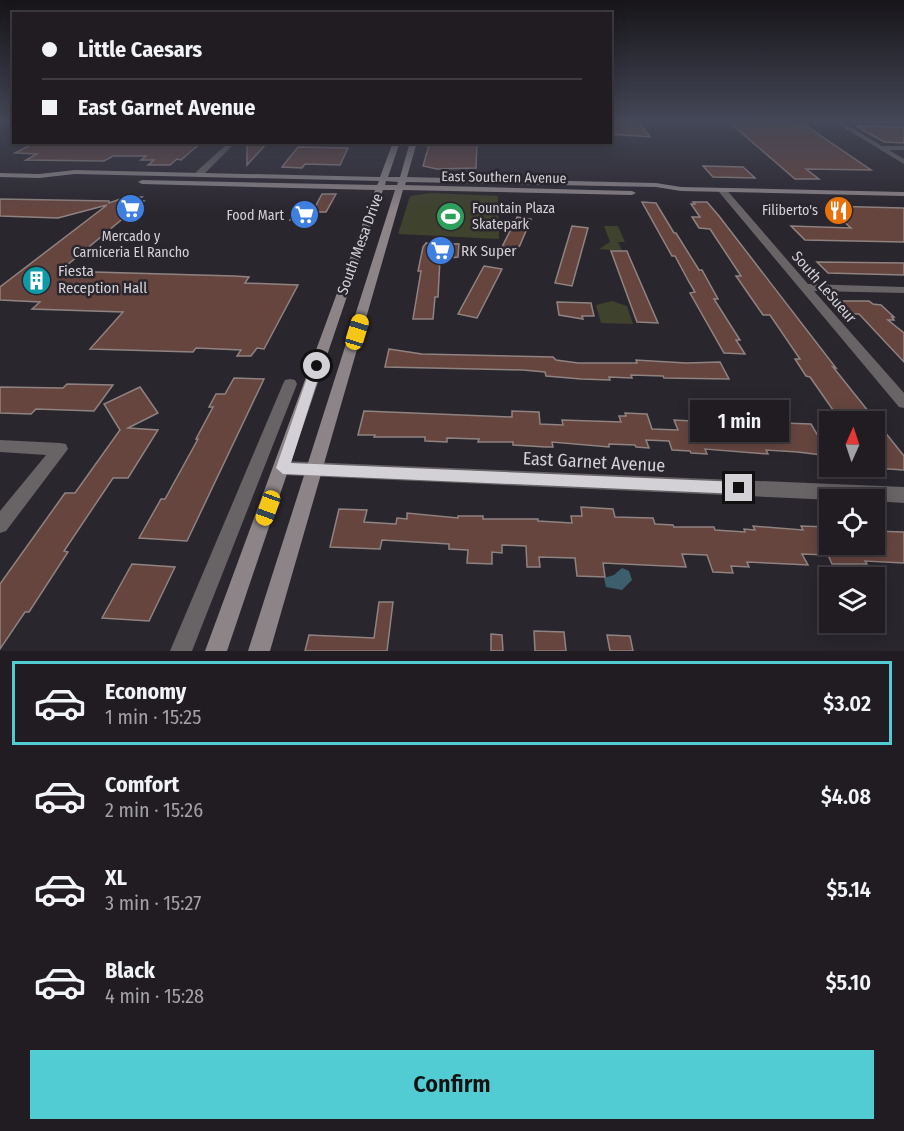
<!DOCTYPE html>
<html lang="en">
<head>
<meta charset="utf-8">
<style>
	:root { --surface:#201c22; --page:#28252a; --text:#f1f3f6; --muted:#a2a1a5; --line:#3d3a40; --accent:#51ccd2 }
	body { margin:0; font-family:"Fira Sans Condensed",sans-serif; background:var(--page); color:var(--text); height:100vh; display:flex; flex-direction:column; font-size:22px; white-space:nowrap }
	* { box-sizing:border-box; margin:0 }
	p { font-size:20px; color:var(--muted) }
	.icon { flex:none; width:33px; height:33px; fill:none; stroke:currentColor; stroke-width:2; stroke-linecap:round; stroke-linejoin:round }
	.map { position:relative; height:651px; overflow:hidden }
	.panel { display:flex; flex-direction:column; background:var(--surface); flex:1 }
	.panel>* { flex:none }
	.hud { position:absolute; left:12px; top:12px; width:600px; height:132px; border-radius:0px; box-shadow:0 3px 15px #0003,0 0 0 2px var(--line); display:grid; align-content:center; height:132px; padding:0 30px; background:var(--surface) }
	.needle { width:39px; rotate:3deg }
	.controls { position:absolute; left:819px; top:411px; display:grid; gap:12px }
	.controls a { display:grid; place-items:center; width:66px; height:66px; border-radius:0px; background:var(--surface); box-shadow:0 3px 15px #0003,0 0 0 2px var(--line); font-size:30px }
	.end { position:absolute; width:27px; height:27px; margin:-14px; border:8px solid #d4d1d6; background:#111; box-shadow:0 0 0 3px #111 }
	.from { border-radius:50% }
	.bubble { position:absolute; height:42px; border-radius:0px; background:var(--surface); box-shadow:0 3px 15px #0003,0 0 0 2px var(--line); font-size:20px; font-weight:600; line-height:42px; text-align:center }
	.car { position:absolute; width:18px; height:36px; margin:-18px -9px; border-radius:8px; box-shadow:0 0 4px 2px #0007; background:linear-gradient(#f5c518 24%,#345 0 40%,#f5c518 0 76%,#345 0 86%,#f5c518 0) }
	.hud b { display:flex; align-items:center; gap:21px; height:57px; font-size:22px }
	.hud b+b { border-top:2px solid var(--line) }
	.hud i { width:15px; height:15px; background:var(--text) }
	ul { padding:10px 0 0; list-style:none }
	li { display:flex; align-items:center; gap:18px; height:84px; margin:0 12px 9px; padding:0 18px; border:3px solid transparent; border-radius:0px }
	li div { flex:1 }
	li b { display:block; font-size:22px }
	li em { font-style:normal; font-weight:600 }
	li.active { border-color:var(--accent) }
	li>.icon { width:54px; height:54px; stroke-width:1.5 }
	.cta { display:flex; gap:12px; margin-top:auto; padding:12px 30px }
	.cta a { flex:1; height:69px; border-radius:0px; background:var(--accent); color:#111; font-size:24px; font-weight:600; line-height:69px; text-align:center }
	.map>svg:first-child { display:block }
	.green { fill:#3f422d }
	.water { fill:#3c5f6d }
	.building { fill:#66453f; stroke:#8f8381; stroke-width:1.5 }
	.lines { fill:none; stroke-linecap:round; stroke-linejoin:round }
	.street { fill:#686365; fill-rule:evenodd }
	.secondary { fill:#8c8487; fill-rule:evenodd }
	.route { fill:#d4d1d6 }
	.labels { text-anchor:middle; stroke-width:5; stroke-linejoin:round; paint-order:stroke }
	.far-street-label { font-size:14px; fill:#d4d1d6; stroke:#2a262e }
	.far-poi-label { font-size:14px; fill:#d4d1d6; stroke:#2a262e; text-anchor:end }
	.street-label { font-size:15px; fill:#d4d1d6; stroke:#2a262e }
	.poi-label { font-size:15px; fill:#d4d1d6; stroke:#2a262e; text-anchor:start }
	.near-street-label { font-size:18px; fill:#d4d1d6; stroke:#2a262e }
</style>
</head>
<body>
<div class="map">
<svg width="904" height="651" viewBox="0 0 904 651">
	<rect width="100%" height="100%" fill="#2a262e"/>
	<g class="green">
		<path d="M431,193L498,196L499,239L398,234L410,196Z"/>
		<path d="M604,226H618L625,242H618L622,251L599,249L610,242Z"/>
		<path d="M612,301L627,306L633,324L601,323L596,305Z"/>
	</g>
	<path class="water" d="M622,568L629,571L632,580L622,590L606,587L604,578L614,575Z"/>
	<g class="building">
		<path d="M610,121L639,122L650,137L610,134Z"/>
		<path d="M728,121H799L871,170L806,169L819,179H795Z"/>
		<path d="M856,126L904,127V143L884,142Z"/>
		<path d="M36,142H202L181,160L177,159L170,165H148L154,160H141L146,156H113L104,161L26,160L37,154L15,153Z"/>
		<path d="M247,142H268L247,165Z"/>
		<path d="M430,142H477L476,168L437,169L423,166Z"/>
		<path d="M298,147L348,148L340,165L305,164L302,168L282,167Z"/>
		<path d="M703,166L743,167L755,178L713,177Z"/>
		<path d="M322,194H336L326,212H319L315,220H290L297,208L314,209Z"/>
		<path d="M126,197H142L138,200L144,201L60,271L234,276L249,277L245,283L298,285L264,349L257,348L251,356H237L241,350L196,348L193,352L90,349L123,312L32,309L40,302L0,300V287L107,205L58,218L0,216V199L109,201V203Z"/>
		<path d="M642,202L656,203L674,233H676L699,270H702L718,299H714L740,340H736L745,354L724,353L690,293L695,292L689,282L675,256H672Z"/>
		<path d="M693,202H707L719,216L836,368L833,367L904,456V470L874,468V422L840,420L810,377L806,376L795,359H800L770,315H763L736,276H741L710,229L699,228L692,217H700L691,204H695Z"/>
		<path d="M826,206L904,208V242L805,240L791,226L851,228Z"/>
		<path d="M517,217L531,219L520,245L517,249L502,247Z"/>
		<path d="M572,226L588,228L572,286L555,283Z"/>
		<path d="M426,243L459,244L458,257L440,259L438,297H435L433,319H413L421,271H418L423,247Z"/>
		<path d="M611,251H627L629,256L658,323L637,322Z"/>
		<path d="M817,262L904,263V275L828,273Z"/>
		<path d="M484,266L502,269L477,318L458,314Z"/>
		<path d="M841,301H869L873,304L881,305L894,317H892L894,320H888L904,333V362L859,314H853Z"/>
		<path d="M557,302L591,303L594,316H582L583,319L559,315Z"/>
		<path d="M389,349L422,354L553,357L556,360L578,363H637L636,360L686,363L720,362L729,379L664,378L663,376L631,375L632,378L609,377L610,380L581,379L546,376L545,372L523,370L385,367Z"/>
		<path d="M234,378L264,379L187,541L139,538L161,499H165L198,439H196L213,407H209L216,394H225Z"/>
		<path d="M67,384L113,385L94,411L36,409L31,414L0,413V387L63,388Z"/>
		<path d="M140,387L158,413L128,428L158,430L128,478H113L64,551L68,552L29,612H25L0,649V584L65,493H75L120,430L104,404Z"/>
		<path d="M364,411L512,417V411L539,412L540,424L563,425L562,420L621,422L619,416H626L625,413L647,414L652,429L678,430L674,420L693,421L695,425L732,427L729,421L811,424L830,456L798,452L766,450L768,454L705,449L707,454L691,453L690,451L672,450L669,441L646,440L649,448L636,447L635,445L609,444V447L552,442L553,447H546L513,445V442H478L479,439L447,438V442L425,441V437H374L375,435H358Z"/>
		<path d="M581,507L613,509L615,517L653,518L655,524L673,525L674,527H714L715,530L745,532L744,529L755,530L753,526L803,530L801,526L830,527V544H874V531L904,532V563L865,561L867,564H832L828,555L802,554L808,565L747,562L749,567L731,566L733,573L713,572L707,555L682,554L686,567L603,563L605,577L577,576L575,558L539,557L540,567H527L526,546L502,545V553L492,552V564L467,563L468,550L449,549V544L382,540L380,549L330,547L339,509L367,510L364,522L396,524L397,518L407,519V513L458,518V516H483V519H538V521L572,523L571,516H582Z"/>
		<path d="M132,564L175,567L149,621L102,618Z"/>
		<path d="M379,602H393L387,651H305L309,635L374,638Z"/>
		<path d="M534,631L564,632L566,651H535Z"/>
		<path d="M491,634L502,635L503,651H491Z"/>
		<path d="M607,635L630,636L633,651H610Z"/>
	</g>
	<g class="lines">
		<g class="street">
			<path d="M833,121H840L882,146H904V150H889L904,159V164Z"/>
			<path d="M856,121H904V124L859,123Z"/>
			<path d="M229,142H236L202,176H196V172Z"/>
			<path d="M719,188H725L808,284L904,287V293L814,291L904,393V408L899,407L719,192Z"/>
			<path d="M290,379L295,380L297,384L192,651H170L283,384L285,380Z"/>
			<path d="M0,440L60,443L66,444L68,449L6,531L0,533V511L46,455L0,452Z"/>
			<path d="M283,461L904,487V503L874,501V500H833L283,475L277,473L275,468L277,463Z"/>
		</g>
		<path class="secondary" d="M393,142H400L388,177H400L410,142H417L407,177L656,183L681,187L904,192V196L681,191L656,187L406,182L405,185L632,191L636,193L632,195L403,190L270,651H248L395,190H383L227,651H205L375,190L142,184L138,182L142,180L377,185L379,181L75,174L39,178L0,177V173L39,174L75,170L380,177ZM386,181L398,182L397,185H385Z"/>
	</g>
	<linearGradient id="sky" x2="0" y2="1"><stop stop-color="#171519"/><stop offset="0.57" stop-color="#444757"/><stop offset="1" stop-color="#444757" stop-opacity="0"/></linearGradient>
	<rect width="904" height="212" fill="url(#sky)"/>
	<path class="route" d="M317,363L322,366L291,463L739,482L743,484L745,488L743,492L739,494L283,474L276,468L311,366Z"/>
	<defs>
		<symbol id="supermarket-disc" viewBox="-11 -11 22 22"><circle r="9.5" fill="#3f7fe0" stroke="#2a262e"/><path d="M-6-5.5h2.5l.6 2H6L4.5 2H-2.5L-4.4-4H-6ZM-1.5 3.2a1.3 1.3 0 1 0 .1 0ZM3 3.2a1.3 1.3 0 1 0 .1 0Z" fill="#fff"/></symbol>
		<symbol id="restaurant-disc" viewBox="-11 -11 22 22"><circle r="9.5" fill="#e8710a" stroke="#2a262e"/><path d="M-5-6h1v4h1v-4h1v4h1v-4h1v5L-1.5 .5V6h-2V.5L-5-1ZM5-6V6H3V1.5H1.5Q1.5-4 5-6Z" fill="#fff"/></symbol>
		<symbol id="stadium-disc" viewBox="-11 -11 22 22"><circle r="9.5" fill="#2e9e5b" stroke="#2a262e"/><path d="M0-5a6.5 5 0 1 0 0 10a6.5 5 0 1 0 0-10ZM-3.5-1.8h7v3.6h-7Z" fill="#fff"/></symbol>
		<symbol id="building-disc" viewBox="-11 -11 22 22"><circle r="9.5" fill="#0f9aa8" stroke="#2a262e"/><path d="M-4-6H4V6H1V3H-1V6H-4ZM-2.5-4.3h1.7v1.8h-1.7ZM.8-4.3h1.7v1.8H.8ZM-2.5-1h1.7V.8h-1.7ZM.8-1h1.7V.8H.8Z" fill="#fff"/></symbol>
	</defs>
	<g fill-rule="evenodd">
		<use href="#supermarket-disc" x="114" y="192" width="33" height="33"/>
		<use href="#restaurant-disc" x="822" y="194" width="33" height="33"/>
		<use href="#supermarket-disc" x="288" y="198" width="33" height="33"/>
		<use href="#stadium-disc" x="434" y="200" width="33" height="33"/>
		<use href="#supermarket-disc" x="424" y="234" width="33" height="33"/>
		<use href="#building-disc" x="20" y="264" width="33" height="33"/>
	</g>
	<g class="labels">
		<g class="far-street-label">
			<text transform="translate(504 177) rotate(1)" y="5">East Southern Avenue</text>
		</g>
		<g class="far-poi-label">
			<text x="472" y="213" text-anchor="start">Fountain Plaza<tspan x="472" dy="16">Skatepark</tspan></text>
			<text x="818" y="215">Filiberto's</text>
			<text x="284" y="220">Food Mart</text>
			<text x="131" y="241" text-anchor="middle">Mercado y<tspan x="131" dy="16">Carniceria El Rancho</tspan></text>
		</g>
		<g class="street-label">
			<text transform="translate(360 244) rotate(-70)" y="5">South Mesa Drive</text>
			<text transform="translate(824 287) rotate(49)" y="5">South LeSueur</text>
		</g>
		<g class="poi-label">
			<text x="461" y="256">RK Super</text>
			<text x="58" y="276">Fiesta<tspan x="58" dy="17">Reception Hall</tspan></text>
		</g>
		<g class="near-street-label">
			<text transform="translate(594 462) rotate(3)" y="6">East Garnet Avenue</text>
		</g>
	</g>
</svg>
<div class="controls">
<a><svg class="needle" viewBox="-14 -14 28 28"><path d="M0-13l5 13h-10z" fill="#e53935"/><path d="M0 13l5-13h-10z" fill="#a2a1a5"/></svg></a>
<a><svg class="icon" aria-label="locate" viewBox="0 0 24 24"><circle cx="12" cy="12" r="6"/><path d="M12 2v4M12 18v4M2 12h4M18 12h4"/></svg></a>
<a><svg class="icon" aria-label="layers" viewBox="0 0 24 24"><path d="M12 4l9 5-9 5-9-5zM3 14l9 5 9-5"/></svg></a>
</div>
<i class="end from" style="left:317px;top:366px"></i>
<i class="end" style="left:739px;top:488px"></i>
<div class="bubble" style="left:690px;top:400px;width:99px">1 min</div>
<i class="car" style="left:357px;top:332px;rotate:17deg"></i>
<i class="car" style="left:268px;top:508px;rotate:200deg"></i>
<div class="hud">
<b><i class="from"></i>Little Caesars</b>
<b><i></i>East Garnet Avenue</b>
</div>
</div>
<section class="panel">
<ul>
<li class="active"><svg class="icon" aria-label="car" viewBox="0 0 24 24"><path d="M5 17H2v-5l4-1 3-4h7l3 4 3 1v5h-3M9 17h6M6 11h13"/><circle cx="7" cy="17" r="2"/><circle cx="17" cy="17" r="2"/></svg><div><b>Economy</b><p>1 min · 15:25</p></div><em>$3.02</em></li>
<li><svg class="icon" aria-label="car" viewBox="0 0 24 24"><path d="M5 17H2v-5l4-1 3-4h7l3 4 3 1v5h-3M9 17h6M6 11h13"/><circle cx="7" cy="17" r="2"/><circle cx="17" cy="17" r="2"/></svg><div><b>Comfort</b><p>2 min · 15:26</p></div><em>$4.08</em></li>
<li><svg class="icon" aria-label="car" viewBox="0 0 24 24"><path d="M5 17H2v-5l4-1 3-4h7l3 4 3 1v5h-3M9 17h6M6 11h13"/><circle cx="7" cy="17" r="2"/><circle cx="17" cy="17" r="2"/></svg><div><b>XL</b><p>3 min · 15:27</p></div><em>$5.14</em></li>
<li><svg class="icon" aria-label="car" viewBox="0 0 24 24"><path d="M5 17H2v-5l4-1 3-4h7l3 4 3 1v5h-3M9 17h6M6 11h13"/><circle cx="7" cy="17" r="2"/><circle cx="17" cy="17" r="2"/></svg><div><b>Black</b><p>4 min · 15:28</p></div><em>$5.10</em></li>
</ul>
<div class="cta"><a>Confirm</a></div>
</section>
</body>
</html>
